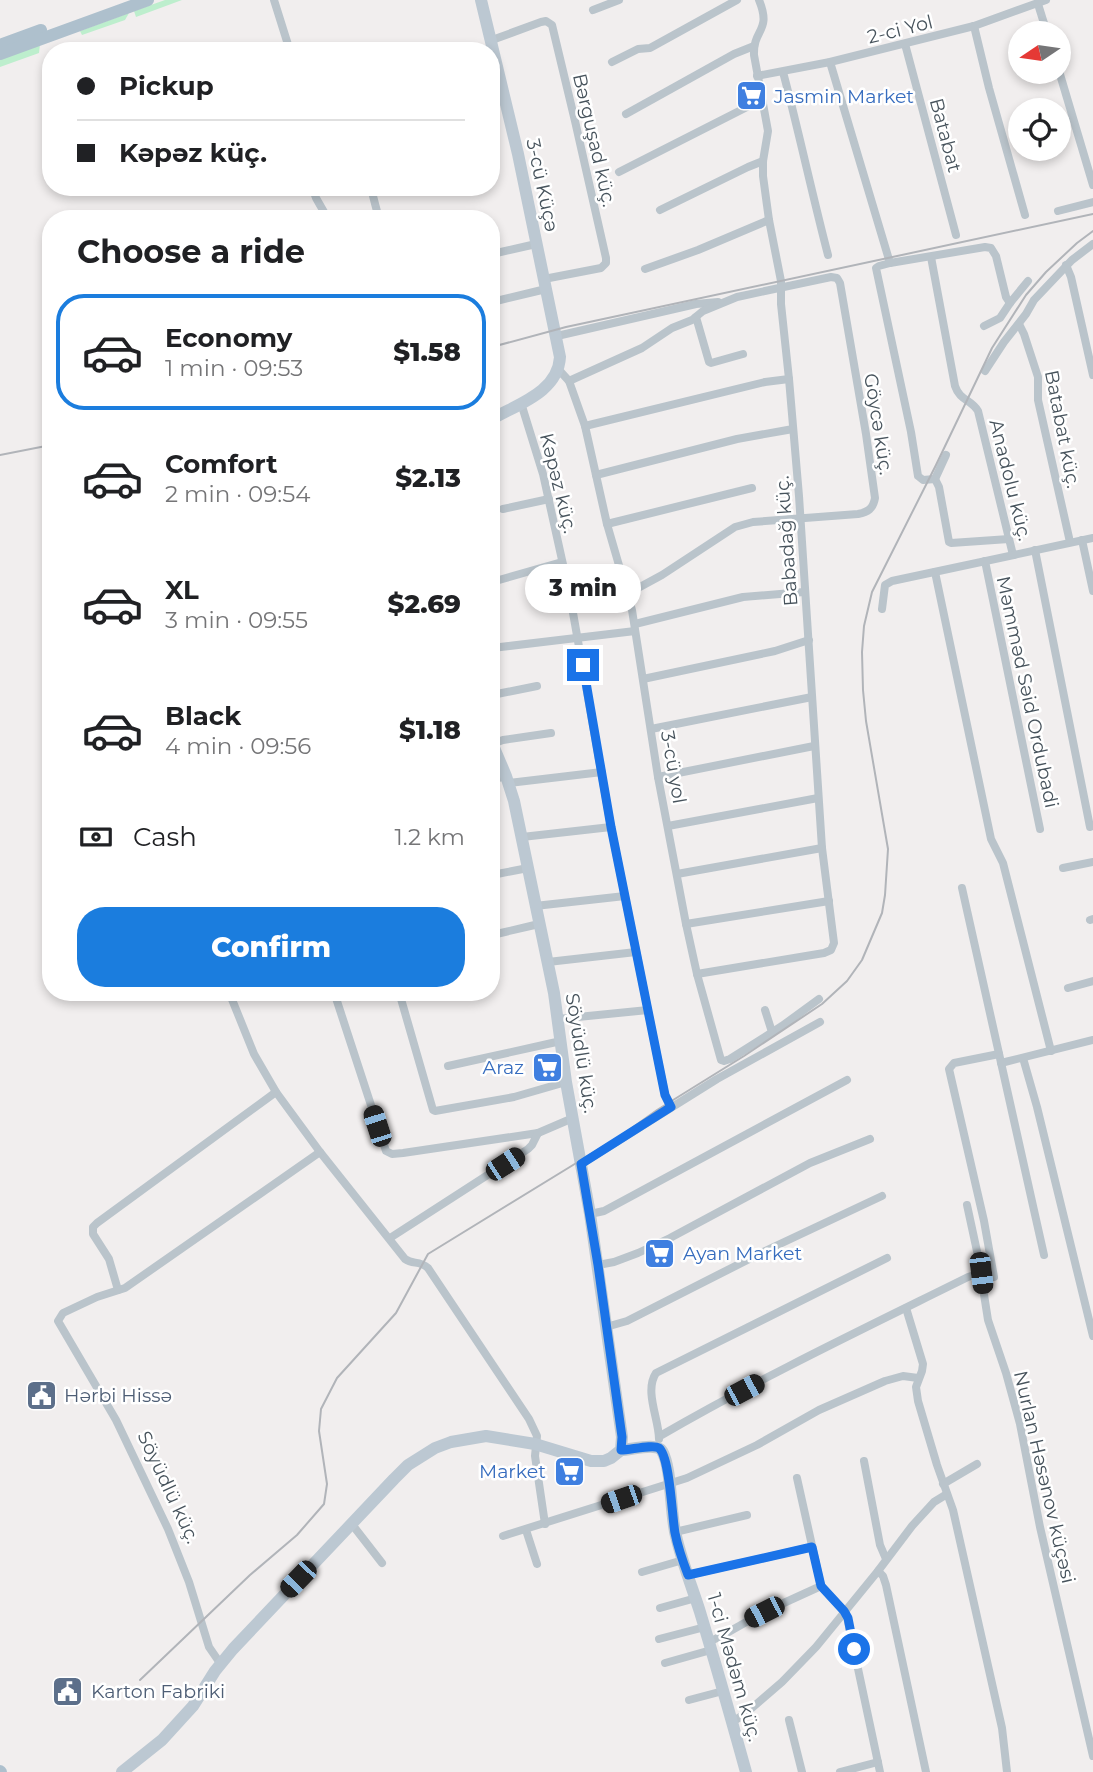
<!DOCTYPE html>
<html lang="en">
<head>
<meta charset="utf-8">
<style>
	:root { --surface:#fff; --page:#f2f2f2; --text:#202124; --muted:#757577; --line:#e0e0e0; --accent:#1b7dde }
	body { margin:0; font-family:Montserrat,sans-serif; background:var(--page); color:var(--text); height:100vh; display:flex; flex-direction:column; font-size:26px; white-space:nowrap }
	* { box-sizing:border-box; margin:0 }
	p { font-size:23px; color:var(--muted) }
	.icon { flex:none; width:38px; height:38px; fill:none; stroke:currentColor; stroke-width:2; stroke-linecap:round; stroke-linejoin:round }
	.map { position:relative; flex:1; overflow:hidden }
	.sheet { position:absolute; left:42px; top:210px; width:458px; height:791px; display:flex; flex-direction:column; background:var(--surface); border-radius:28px; box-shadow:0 4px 10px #0003 }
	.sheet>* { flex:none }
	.banner { position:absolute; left:42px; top:42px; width:458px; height:154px; border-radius:28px; box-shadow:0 4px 10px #0003; display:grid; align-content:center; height:154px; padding:0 35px; background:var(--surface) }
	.needle { width:46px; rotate:257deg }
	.controls { position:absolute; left:1008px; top:21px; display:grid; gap:14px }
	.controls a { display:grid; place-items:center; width:63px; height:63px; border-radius:50%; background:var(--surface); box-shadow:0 4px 10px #0003; font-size:35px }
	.end { position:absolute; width:32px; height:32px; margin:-16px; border:9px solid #1a73e8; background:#fff; box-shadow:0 0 0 4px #fff }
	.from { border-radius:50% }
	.bubble { position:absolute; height:49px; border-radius:24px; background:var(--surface); box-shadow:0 4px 10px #0003; font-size:23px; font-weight:800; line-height:49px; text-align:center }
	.car { position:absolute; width:21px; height:42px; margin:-21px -10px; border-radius:9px; box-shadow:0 0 5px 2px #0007; background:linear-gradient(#222 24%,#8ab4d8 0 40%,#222 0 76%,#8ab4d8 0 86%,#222 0) }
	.banner b { display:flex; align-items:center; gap:24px; height:66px; font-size:26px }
	.banner b+b { border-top:2px solid var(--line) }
	.banner i { width:18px; height:18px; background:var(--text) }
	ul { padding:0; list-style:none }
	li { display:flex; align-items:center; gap:21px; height:116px; margin:0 14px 10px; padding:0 21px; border:4px solid transparent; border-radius:28px }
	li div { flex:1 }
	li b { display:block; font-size:26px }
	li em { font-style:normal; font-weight:800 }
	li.selected { border-color:var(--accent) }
	li>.icon { width:63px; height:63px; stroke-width:1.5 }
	h2 { padding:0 35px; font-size:32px; line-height:84px }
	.pay { display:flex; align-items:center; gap:18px; height:77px; padding:0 35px; font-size:26px }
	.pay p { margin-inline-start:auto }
	.action { display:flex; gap:14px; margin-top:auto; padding:14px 35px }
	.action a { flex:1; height:80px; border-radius:28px; background:var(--accent); color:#fff; font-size:28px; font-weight:800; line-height:80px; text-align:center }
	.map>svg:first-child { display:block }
	.green { fill:#bdeecd }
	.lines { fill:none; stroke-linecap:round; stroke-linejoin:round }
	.street { stroke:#bac4cb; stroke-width:8 }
	.secondary { stroke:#bcc8d2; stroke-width:12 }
	.primary { stroke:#aec0cd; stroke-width:12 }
	.rail { stroke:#b1b4b9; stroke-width:2 }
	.route { stroke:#1a73e8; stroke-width:9 }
	.labels { text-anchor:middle; stroke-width:5; stroke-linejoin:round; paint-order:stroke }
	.street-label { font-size:19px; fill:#47535c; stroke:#fff }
	.shop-label { font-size:19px; fill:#366cbe; stroke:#fff; text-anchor:start }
	.service-label { font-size:19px; fill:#4e5e75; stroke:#fff; text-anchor:start }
</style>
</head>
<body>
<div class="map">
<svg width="1093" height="1772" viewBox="0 0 1093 1772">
	<rect width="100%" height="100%" fill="#f1eeee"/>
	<g class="green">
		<path d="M165,0H182L136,17L134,11Z"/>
		<path d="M129,13L125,20L82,35L80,31Z"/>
		<path d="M40,44L39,53L0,67V59Z"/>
	</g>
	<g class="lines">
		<g class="street">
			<path d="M274,0L290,51"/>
			<path d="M1038,4L1047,33"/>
			<path d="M593,10L619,0"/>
			<path d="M974,26L989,88L1025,215"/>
			<path d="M492,40L541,22L546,21L552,25L575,121L606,258V263L601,268L544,279"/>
			<path d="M905,44L956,235"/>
			<path d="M612,62L638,49L650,48L737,0"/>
			<path d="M830,62L890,263"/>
			<path d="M1059,71L1093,185"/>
			<path d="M783,72C799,132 812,194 828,255"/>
			<path d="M757,76L830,62L974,26L1046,0"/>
			<path d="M626,114L734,54L754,46"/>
			<path d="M619,172L749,106L761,102"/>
			<path d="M266,187L283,191L293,187"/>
			<path d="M312,187L316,198L328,219"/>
			<path d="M373,196L379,219"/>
			<path d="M660,210L748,167L763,161"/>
			<path d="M1058,211L1093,202"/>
			<path d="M492,254L536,244"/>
			<path d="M931,257L955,386C960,401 971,399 978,411L1013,555"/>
			<path d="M1066,265L1071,277L1093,375"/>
			<path d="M645,269L698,250L769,220"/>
			<path d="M492,302L546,289"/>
			<path d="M696,317L709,362L711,363L743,354"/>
			<path d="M1019,324L1024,334L1038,377V400L1070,542"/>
			<path d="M984,326L1000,318L1010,303L1028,281"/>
			<path d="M557,336L696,304L718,302"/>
			<path d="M559,370L569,381L585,426L607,524L632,610L658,777L686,924L697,974L721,1060L724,1061L730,1059L782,1026L819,999"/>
			<path d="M985,371L1004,342L1026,314L1034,300L1072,260L1093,244"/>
			<path d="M569,381L642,348L672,328L692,320L703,311L737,297L831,277L837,278L840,283L866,434L875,498C873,509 868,512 858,514L753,522L735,527L662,575L627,594"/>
			<path d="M521,403L543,474L570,596L611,827L665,1095L671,1107"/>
			<path d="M585,426L765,382L789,379"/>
			<path d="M596,475L737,439L793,429"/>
			<path d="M935,479L923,480L918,476L911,432L876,268L879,266L890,263L985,247L991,248L996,256L1006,297L1010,303"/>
			<path d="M935,479L939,487L949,542L951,543L1009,539"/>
			<path d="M935,479L946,455"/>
			<path d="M503,509L549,499"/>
			<path d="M607,524L752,488"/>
			<path d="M1082,540L1093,591"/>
			<path d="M1035,550L1090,827"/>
			<path d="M985,561L1040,829"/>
			<path d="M935,572L991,839L1003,863L1051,1051"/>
			<path d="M492,582L562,562"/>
			<path d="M882,609L885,585L892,581L1093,538"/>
			<path d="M635,624L743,597L804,592"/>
			<path d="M492,648L635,631"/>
			<path d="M643,679L775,651L809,640"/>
			<path d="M492,695L537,686"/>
			<path d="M651,729L812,697"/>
			<path d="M492,744L503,740L551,733"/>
			<path d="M658,777L814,746"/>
			<path d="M492,780L506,776"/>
			<path d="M509,783L602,772"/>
			<path d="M668,826L818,798"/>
			<path d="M522,837L611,827"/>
			<path d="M1063,868L1093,862"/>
			<path d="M677,874L822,848"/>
			<path d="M492,875L528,868"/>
			<path d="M962,888L1044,1255"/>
			<path d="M535,906L625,896"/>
			<path d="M1090,920L1093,919"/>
			<path d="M686,924L829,901"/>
			<path d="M492,935L539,924"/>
			<path d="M548,962L636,952"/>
			<path d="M697,974L824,953L831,950L834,943L822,848L799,496L789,379L781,304V281L769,220L763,176V161L768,131L754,55C753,28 772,32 759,0"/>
			<path d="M1068,988L1093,981"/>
			<path d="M229,992L254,1054L276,1092L320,1152L405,1259C413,1265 419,1260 428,1268L529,1419L537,1436L535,1456L545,1524"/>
			<path d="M334,992L386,1151L392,1154L403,1153L538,1133"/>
			<path d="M399,992L433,1110L435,1111L514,1097L566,1082"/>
			<path d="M765,1010L772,1032"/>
			<path d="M558,1019L648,1010"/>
			<path d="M1023,1058L1037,1107L1093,1336"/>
			<path d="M1001,1063L1093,1040"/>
			<path d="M448,1066L561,1041"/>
			<path d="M581,1164L717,1079L820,1022"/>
			<path d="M967,1205L978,1256L988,1320L1006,1373L1020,1424L1040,1527L1093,1756"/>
			<path d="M590,1214L604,1211L847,1080"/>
			<path d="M390,1238L528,1149L532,1145L538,1133L573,1118"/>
			<path d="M598,1265L614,1262L638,1253L670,1238L810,1163L870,1139"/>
			<path d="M994,1277L984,1221L949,1069L954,1063L999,1054"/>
			<path d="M118,1290L109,1259L93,1234V1227L97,1223L276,1092"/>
			<path d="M906,1308L923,1364L922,1371L916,1387L918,1401L937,1465L953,1510L1002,1728L1007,1772"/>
			<path d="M606,1327L627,1321L765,1251L882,1196"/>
			<path d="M660,1436C760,1378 865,1328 968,1277L981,1273"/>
			<path d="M659,1439C659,1419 644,1391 656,1373L887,1258"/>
			<path d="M864,1461L880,1545L886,1559"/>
			<path d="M797,1478L821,1586L844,1611L847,1617L880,1772"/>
			<path d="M943,1484L977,1464"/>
			<path d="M351,1523L382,1563"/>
			<path d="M526,1530L537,1564"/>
			<path d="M675,1532L747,1515"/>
			<path d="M503,1536L687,1478L757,1445L819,1410L885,1381L903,1376L918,1378"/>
			<path d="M878,1571L883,1576L886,1585L926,1772"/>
			<path d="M642,1572L683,1560"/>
			<path d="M688,1575L812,1547"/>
			<path d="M660,1608L696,1598"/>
			<path d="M659,1639L705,1627"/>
			<path d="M709,1642L725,1634L764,1612L821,1586"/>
			<path d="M220,1663L209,1647L189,1582L168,1529L116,1420L58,1321L63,1313L97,1297L125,1288L320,1152"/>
			<path d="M665,1663L711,1650"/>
			<path d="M689,1700L723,1691"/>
			<path d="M789,1720L802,1772"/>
			<path d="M732,1722L745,1714L782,1682L816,1647L878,1571L912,1526L934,1502L947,1494"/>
			<path d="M840,1772L878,1762"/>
		</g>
		<g class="secondary">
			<path d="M481,0L518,154L560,357C558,392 518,404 492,419"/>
			<path d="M621,1450C632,1450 656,1442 662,1451C672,1468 670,1514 676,1536C682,1562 692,1587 700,1612C716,1665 731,1718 746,1772"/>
			<path d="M122,1772L162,1740L193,1706L215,1671L233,1649L394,1479L408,1465L435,1448L451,1442L486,1436L535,1444L591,1461H604L611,1458L621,1450L622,1437L590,1214L566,1082L554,993L514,801L506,776L492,743"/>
		</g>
		<g class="primary">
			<path d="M0,45L41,30"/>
			<path d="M0,54L148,0"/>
			<path d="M0,1771L1,1772"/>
		</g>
		<g class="rail">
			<path d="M492,347L566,327L1093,214"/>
			<path d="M0,455L51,445"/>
			<path d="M140,1680L250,1575L297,1535L324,1504L327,1484L319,1431L321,1409L337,1378L396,1313L428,1254L622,1135L657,1110L744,1056L822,1004L847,981L862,960L882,913L885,895L888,849L866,721L863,690L862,652L864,626L872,592L936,465L992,348L1026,295L1046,272L1077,243L1093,231"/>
		</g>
	</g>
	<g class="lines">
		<path class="route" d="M583,665L611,827L665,1095L671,1107L581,1164L598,1265L622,1437L621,1450C630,1450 653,1444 659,1448C670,1457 672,1517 675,1533C678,1548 683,1562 688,1575L812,1547L821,1586L844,1611L848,1618L854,1649"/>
	</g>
	<defs>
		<symbol id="supermarket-square" viewBox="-11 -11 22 22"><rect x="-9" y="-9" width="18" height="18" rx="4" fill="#3f7fe0" stroke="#fff"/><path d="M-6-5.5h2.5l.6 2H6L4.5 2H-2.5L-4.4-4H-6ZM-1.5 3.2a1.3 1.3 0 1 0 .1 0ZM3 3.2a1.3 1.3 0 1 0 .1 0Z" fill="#fff"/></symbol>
		<symbol id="civic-square" viewBox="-11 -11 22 22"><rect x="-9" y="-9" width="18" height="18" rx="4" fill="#5c6f8a" stroke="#fff"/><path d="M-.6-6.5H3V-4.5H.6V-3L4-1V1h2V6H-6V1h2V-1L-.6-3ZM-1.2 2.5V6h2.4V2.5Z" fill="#fff"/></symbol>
	</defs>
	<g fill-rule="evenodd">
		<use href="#supermarket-square" x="734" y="78" width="35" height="35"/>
		<use href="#supermarket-square" x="530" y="1050" width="35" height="35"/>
		<use href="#supermarket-square" x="642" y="1236" width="35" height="35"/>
		<use href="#civic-square" x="24" y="1378" width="35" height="35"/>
		<use href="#supermarket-square" x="552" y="1454" width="35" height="35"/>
		<use href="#civic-square" x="50" y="1674" width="35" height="35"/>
	</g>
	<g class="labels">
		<g class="street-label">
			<text transform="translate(900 29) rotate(-14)" y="7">2-ci Yol</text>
			<text transform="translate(946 135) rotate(75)" y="7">Batabat</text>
			<text transform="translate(595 140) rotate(77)" y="7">Bərguşad küç.</text>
			<text transform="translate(543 185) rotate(78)" y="7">3-cü Küçə</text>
			<text transform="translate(879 424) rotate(81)" y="7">Göycə küç.</text>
			<text transform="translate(1063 429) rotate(79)" y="7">Batabat küç.</text>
			<text transform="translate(1011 480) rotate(76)" y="7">Anadolu küç.</text>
			<text transform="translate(559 483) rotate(76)" y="7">Kəpəz küç.</text>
			<text transform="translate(786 541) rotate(-94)" y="7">Babadağ küç.</text>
			<text transform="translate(1028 692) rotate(78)" y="7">Məmməd Səid Ordubadi</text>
			<text transform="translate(674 767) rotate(80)" y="7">3-cü yol</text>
			<text transform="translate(582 1053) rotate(81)" y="7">Söyüdlü küç.</text>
			<text transform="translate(1045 1477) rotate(77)" y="7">Nurlan Həsənov küçəsi</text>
			<text transform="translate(169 1487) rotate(65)" y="7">Söyüdlü küç.</text>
			<text transform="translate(735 1667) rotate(74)" y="7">1-ci Mədəm küç.</text>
		</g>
		<g class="shop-label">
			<text x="774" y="103">Jasmin Market</text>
			<text x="524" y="1074" text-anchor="end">Araz</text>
			<text x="683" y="1260">Ayan Market</text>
			<text x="546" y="1478" text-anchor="end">Market</text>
		</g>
		<g class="service-label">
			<text x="64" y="1402">Hərbi Hissə</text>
			<text x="91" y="1698">Karton Fabriki</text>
		</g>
	</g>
</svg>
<div class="controls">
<a><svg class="needle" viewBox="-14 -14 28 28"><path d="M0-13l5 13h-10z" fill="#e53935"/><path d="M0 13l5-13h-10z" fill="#757577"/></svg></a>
<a><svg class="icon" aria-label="locate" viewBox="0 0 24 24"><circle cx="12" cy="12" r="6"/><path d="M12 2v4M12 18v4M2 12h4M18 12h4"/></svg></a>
</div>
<i class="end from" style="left:854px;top:1649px"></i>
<i class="end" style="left:583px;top:665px"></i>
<div class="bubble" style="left:525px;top:564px;width:116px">3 min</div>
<i class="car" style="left:377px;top:1126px;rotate:342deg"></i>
<i class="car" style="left:505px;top:1164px;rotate:57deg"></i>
<i class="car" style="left:981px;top:1273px;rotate:173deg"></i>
<i class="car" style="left:744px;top:1390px;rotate:62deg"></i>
<i class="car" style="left:621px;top:1499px;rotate:251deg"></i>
<i class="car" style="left:298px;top:1579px;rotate:224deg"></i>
<i class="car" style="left:764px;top:1612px;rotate:243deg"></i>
<div class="banner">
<b><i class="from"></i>Pickup</b>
<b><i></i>Kəpəz küç.</b>
</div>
<section class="sheet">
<h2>Choose a ride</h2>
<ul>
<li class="selected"><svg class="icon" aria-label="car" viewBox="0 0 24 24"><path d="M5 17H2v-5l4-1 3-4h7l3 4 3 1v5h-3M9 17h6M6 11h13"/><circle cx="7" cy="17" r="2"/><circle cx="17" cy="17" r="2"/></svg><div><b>Economy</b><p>1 min · 09:53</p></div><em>$1.58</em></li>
<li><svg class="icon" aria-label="car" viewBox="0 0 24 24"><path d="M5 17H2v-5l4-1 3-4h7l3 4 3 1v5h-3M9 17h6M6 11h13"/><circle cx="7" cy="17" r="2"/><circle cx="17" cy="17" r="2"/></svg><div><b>Comfort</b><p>2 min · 09:54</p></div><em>$2.13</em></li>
<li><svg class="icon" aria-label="car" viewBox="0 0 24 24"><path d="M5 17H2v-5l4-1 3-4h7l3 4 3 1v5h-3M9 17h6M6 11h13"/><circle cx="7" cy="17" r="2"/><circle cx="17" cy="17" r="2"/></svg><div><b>XL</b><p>3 min · 09:55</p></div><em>$2.69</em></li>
<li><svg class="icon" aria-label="car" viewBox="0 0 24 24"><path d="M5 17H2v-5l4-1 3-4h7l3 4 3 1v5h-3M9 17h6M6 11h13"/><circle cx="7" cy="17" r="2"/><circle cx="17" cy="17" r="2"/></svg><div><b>Black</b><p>4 min · 09:56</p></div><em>$1.18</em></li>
</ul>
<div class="pay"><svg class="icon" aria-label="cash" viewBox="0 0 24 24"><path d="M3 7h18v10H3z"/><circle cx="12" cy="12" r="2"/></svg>Cash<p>1.2 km</p></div>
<div class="action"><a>Confirm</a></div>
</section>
</div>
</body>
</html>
